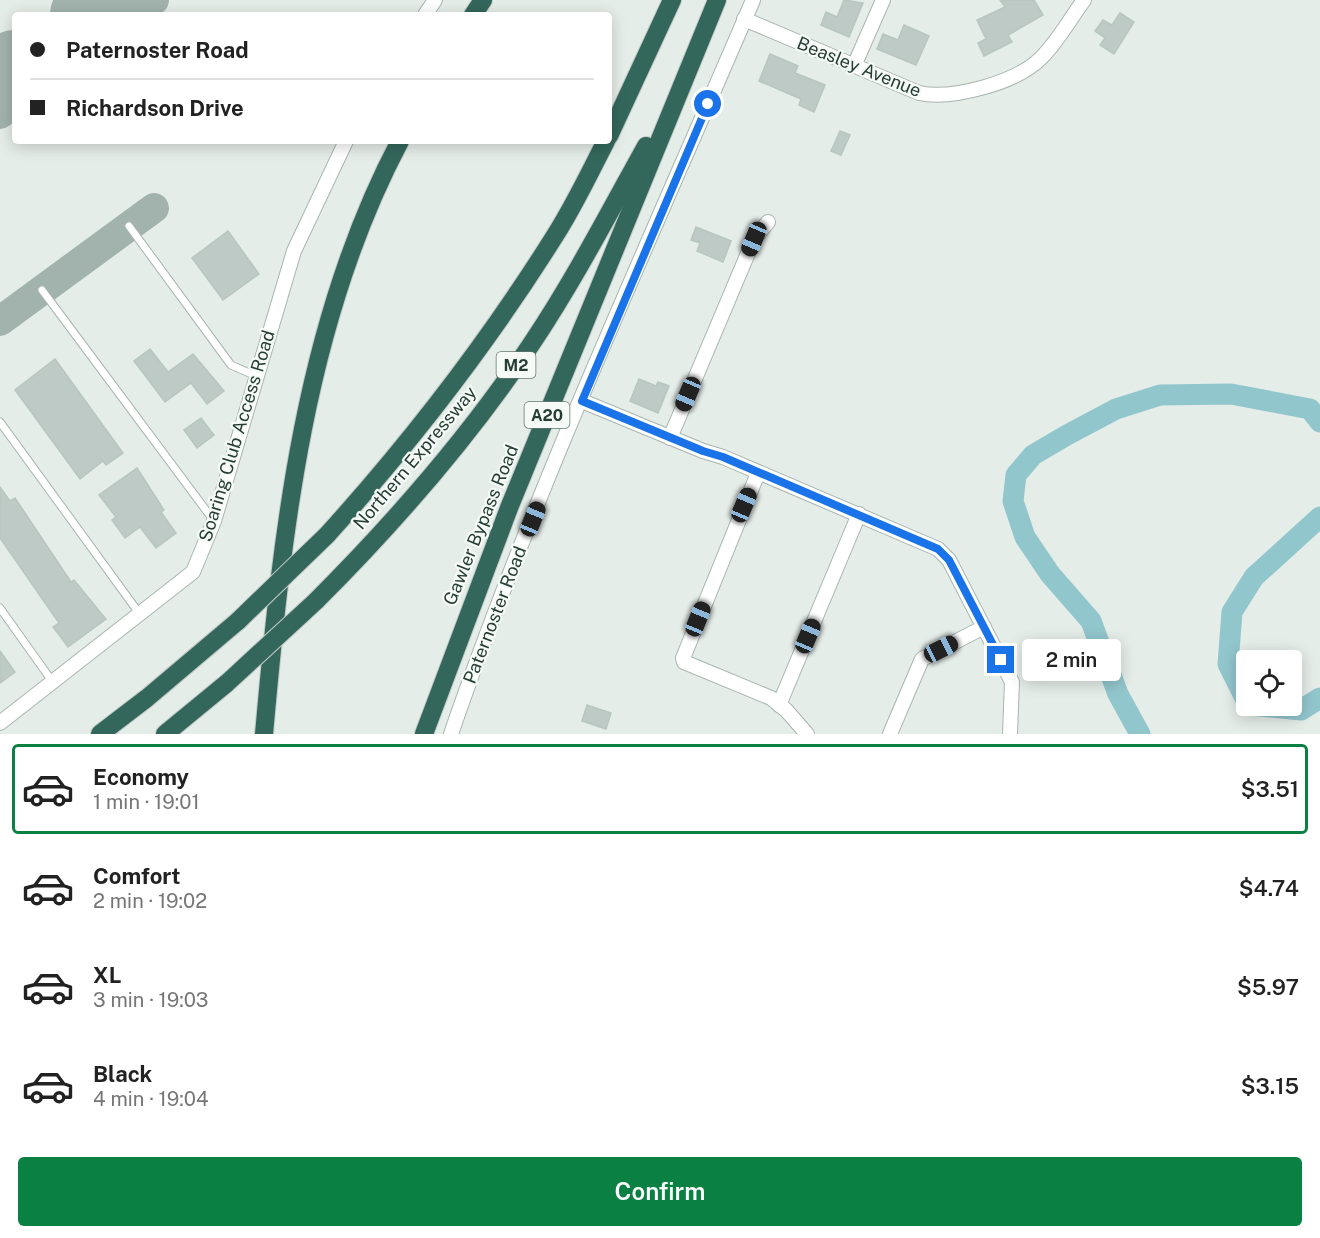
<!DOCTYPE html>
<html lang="en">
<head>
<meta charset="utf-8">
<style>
	:root { --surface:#fff; --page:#f6f6f6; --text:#222; --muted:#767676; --line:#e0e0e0; --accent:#0b8043 }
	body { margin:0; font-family:"Public Sans",sans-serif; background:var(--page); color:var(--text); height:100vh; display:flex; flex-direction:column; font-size:22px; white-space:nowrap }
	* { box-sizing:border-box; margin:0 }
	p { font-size:20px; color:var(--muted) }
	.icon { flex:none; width:33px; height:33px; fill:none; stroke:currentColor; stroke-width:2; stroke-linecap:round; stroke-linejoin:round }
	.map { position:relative; height:734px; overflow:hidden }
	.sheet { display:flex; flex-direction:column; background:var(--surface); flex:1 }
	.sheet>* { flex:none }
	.guide { position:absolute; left:12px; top:12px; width:600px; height:132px; border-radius:6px; box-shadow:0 3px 15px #0003; display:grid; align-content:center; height:132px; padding:0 18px; background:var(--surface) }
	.buttons { position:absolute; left:1236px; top:650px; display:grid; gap:12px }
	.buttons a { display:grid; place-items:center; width:66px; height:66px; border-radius:6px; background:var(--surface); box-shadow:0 3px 15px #0003; font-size:30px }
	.end { position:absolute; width:27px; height:27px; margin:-14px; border:8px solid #1a73e8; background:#fff; box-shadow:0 0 0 3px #fff }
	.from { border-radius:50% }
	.bubble { position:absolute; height:42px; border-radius:6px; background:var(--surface); box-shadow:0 3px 15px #0003; font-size:20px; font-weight:600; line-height:42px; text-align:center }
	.car { position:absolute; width:18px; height:36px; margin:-18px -9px; border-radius:8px; box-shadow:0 0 4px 2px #0007; background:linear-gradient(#222 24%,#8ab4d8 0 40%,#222 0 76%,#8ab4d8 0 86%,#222 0) }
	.guide b { display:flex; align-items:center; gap:21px; height:57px; font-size:22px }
	.guide b+b { border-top:2px solid var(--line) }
	.guide i { width:15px; height:15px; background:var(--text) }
	ul { padding:10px 0 0; list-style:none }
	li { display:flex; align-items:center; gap:18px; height:90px; margin:0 12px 9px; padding:0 6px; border:3px solid transparent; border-radius:6px }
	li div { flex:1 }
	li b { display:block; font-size:22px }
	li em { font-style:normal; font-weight:600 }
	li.selected { border-color:var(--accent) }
	li>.icon { width:54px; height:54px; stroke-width:1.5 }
	.button { display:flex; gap:12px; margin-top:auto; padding:12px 18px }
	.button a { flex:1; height:69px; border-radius:6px; background:var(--accent); color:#fff; font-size:24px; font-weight:600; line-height:69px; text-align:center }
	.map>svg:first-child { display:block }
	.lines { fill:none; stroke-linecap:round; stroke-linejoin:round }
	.river { stroke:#92c6cd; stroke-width:21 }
	.taxiway { stroke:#a2b3ad; stroke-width:30 }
	.runway { stroke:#a2b3ad; stroke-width:76 }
	.building { fill:#bdcac5; stroke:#b8c6c0; stroke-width:1.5 }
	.lane-casing { stroke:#a8b5b0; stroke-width:9 }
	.street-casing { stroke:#a8b5b0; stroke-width:16 }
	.highway-casing { stroke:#c2c9c7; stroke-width:20 }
	.lane { stroke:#fff; stroke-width:7 }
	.street { stroke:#fff; stroke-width:14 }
	.highway { stroke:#34675b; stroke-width:18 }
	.highway-bridge-casing { stroke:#c2c9c7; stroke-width:20; stroke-linecap:butt }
	.highway-bridge { stroke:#34675b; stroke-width:18 }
	.route { stroke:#1a73e8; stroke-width:8 }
	.labels { text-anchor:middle; stroke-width:4.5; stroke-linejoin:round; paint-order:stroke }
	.shield { fill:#f5faf7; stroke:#647670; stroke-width:1.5 }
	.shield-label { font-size:16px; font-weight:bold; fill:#263d36 }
	.street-label { font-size:18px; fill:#263d36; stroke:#f5faf7 }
</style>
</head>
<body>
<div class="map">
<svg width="1320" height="734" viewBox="0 0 1320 734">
	<rect width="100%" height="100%" fill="#e5ede9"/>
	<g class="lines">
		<g class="river">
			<path d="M1246,700L1228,664L1232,612L1254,577L1320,517"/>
			<path d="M1249,705L1301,710L1320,698"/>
			<path d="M1140,734L1118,694L1091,621L1050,574L1025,537L1013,501L1016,475L1033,455L1067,435L1116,409L1160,395L1231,394L1310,409L1320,422"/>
		</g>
		<g class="taxiway">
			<path d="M134,15L154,0"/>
			<path d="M0,114L15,103"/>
			<path d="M0,321L154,208"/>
		</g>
		<g class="runway">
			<path d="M88,15L108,0"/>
			<path d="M0,79L15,68"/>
		</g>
	</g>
	<g class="building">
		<path d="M844,0L863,3L849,37L821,25L826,12L837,17Z"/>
		<path d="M1000,0H1034L1043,15L1008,35L1012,42L984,56L978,43L986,39L977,20L1005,7Z"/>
		<path d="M1120,13L1134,22L1114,54L1100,45L1105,38L1095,31L1103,20L1112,25Z"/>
		<path d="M904,25L929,36L916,65L877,49L883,34L898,40Z"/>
		<path d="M770,54L798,66L795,73L825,85L814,112L799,105L801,99L759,81Z"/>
		<path d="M840,131L850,135L841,155L831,151Z"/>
		<path d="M696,227L731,241L723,262L697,251L700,243L691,240Z"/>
		<path d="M228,231L259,274L223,300L192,258Z"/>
		<path d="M150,349L168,372L193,354L224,391L207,404L191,383L165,402L134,361Z"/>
		<path d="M55,359L123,453L106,465L103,461L80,479L15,390Z"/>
		<path d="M639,379L656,386L658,382L669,386L658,413L630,401Z"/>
		<path d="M201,418L214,435L197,448L184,430Z"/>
		<path d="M137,468L164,510L161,512L176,533L156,548L140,527L125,538L112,520L116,517L99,495Z"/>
		<path d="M0,487L10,501L15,498L71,582L74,580L106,619L68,647L53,627L59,623L0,538Z"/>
		<path d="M0,651L15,672L0,683Z"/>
		<path d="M587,705L611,713L606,729L582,721Z"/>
	</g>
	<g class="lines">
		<defs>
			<g id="lane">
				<path d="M129,226L231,365L256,376"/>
				<path d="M42,290L214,521"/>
				<path d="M0,422L139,613"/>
				<path d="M0,608L52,681"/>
			</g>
			<g id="street">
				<path d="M425,15L435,0"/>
				<path d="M744,19L919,93C952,100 1015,83 1040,59C1057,43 1070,19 1084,0"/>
				<path d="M854,66L883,0"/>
				<path d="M582,401L703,451L723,457L938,549L949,560L1012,682L1010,734"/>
				<path d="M670,438L754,239L768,222"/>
				<path d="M758,473L683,658L684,662L771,698L786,710L807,734"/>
				<path d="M779,705L859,514"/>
				<path d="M0,723L193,572L214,521L294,251L346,141"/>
				<path d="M451,734C537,484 649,243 753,0"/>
				<path d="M890,734L922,659L984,627"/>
			</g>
			<g id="highway">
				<path d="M473,15L483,0"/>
				<path d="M609,136L672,0"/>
				<path d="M327,535C412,441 489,341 556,234C575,204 590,172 606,141"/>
				<path d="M316,601C395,522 470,436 532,343C574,280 609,213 646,146"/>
				<path d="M100,734L147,698L238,621"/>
				<path d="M165,734L227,683"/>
				<path d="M264,734C282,533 304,322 400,141"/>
				<path d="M424,734L509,508L717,0"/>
			</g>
		</defs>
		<use href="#lane" class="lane-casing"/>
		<use href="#street" class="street-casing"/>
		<use href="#highway" class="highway-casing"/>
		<use href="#lane" class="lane"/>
		<use href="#street" class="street"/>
		<use href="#highway" class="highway"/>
		<defs>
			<g id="highway-bridge">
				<path d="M238,621L327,535"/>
				<path d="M227,683L316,601"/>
			</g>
		</defs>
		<use href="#highway-bridge" class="highway-bridge-casing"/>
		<use href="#highway-bridge" class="highway-bridge"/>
	</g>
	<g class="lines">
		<path class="route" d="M708,104L582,401L703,451L723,457L938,549L949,560L1001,660"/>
	</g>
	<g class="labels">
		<g class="shield">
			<rect x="496.5" y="352" width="39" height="26" rx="4.5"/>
			<rect x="524.5" y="402" width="45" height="26" rx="4.5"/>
		</g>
		<g class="shield-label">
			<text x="516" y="371">M2</text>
			<text x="547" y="421">A20</text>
		</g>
		<g class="street-label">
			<text transform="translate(859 67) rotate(22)" y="6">Beasley Avenue</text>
			<text transform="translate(237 436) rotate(-73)" y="6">Soaring Club Access Road</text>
			<text transform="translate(415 458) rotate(-50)" y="6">Northern Expressway</text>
			<text transform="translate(481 525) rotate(-68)" y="6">Gawler Bypass Road</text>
			<text transform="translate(495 615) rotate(-69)" y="6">Paternoster Road</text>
		</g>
	</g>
</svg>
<div class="buttons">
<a><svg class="icon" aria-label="locate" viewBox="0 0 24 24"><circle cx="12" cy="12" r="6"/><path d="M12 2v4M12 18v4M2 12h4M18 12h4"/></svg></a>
</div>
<i class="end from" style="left:708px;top:104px"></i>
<i class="end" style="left:1001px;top:660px"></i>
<div class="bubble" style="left:1022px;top:639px;width:99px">2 min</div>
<i class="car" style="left:754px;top:239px;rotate:203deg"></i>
<i class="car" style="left:688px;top:394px;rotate:203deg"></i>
<i class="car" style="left:744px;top:505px;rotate:23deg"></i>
<i class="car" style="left:533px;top:519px;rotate:22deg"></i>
<i class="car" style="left:698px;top:619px;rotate:22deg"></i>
<i class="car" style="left:808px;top:636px;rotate:23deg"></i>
<i class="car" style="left:941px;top:649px;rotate:63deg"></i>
<div class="guide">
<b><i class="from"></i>Paternoster Road</b>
<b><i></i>Richardson Drive</b>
</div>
</div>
<section class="sheet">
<ul>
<li class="selected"><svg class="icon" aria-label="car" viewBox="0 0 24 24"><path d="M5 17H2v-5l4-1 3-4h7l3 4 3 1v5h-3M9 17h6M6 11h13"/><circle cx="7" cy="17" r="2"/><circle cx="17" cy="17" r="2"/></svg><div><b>Economy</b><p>1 min · 19:01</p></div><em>$3.51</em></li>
<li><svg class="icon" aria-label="car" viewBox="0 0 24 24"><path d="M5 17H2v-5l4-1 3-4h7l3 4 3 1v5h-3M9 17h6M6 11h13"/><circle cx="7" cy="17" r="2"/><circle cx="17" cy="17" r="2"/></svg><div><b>Comfort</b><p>2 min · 19:02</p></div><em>$4.74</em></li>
<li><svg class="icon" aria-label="car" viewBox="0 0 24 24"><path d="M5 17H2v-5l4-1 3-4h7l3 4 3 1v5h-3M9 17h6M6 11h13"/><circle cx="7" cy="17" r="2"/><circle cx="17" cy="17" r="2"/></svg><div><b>XL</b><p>3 min · 19:03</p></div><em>$5.97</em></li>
<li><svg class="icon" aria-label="car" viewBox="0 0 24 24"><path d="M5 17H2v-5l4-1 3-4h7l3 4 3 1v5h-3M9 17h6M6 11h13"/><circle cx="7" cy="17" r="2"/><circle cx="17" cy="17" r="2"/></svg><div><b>Black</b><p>4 min · 19:04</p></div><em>$3.15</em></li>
</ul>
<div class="button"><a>Confirm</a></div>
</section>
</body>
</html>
